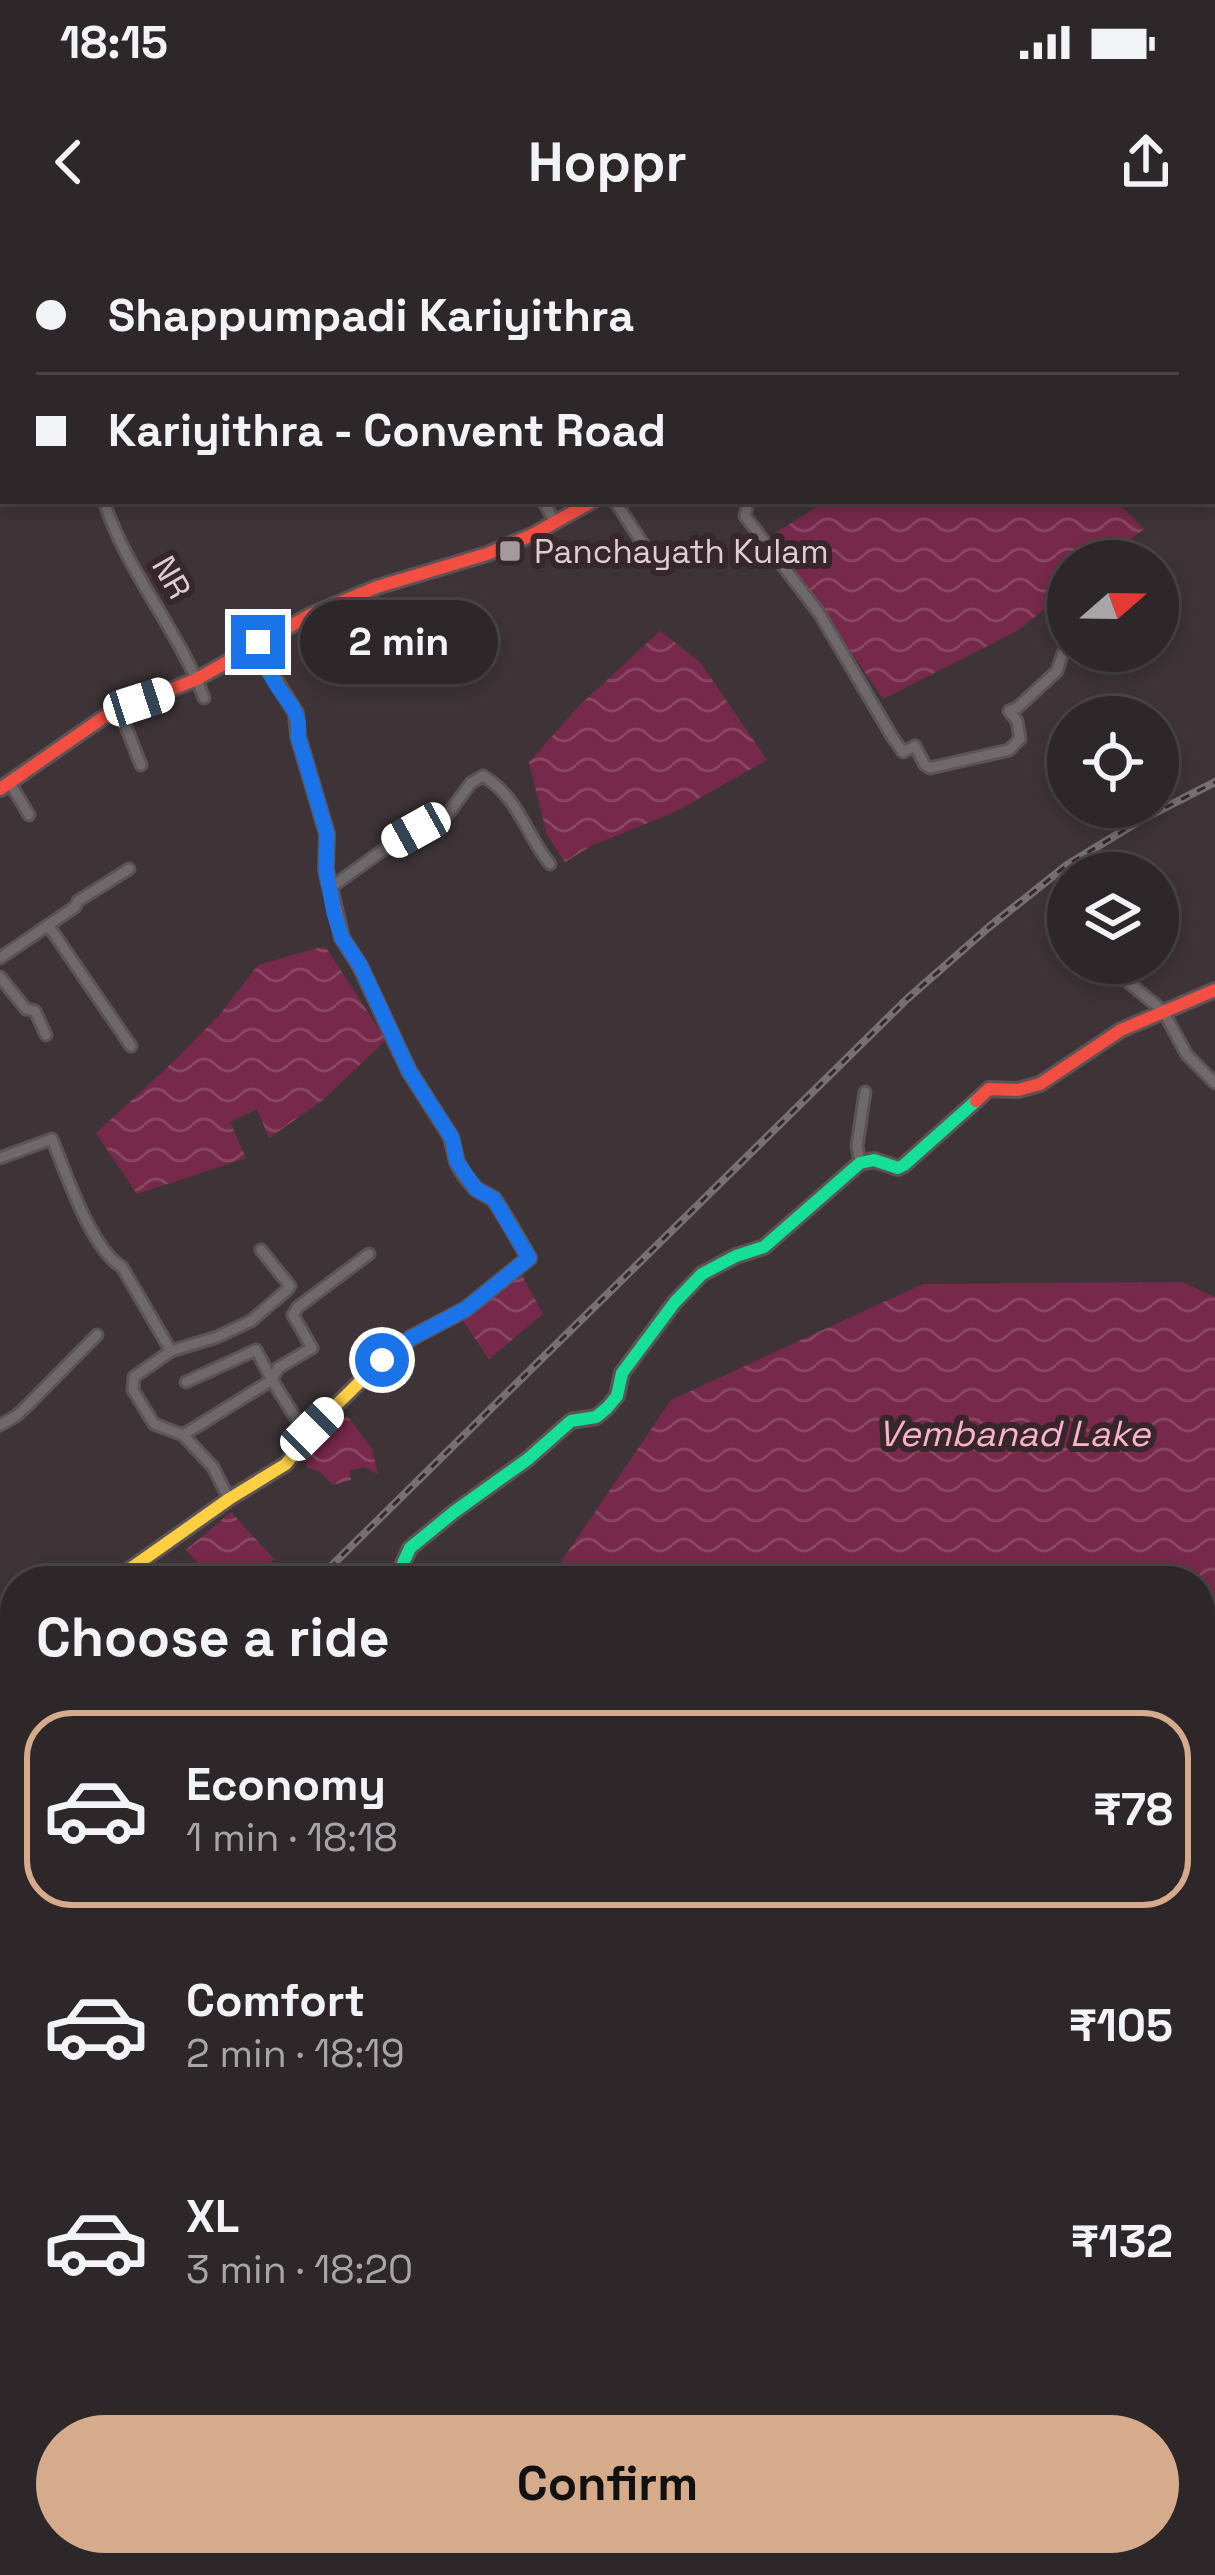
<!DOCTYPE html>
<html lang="en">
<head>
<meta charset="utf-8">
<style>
	:root { --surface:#2e2729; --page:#362f31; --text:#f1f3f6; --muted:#a7a5a8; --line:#494446; --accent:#d6ab8b }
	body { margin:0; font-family:"Space Grotesk",sans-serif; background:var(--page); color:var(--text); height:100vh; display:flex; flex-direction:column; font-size:45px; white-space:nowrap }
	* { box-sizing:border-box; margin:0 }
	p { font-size:39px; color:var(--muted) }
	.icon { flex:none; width:66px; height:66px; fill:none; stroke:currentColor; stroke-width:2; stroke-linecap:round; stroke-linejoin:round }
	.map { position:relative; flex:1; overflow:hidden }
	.sheet { position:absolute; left:0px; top:1326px; width:1215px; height:1011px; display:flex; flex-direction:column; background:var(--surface); border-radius:48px 48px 0 0; box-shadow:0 6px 18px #0003,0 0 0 3px var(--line) }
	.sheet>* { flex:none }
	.banner { position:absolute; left:0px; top:0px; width:1215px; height:264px; box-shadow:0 6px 18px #0003,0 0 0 3px var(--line); display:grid; align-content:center; height:264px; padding:0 36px; background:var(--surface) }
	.needle { width:78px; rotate:70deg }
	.tools { position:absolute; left:1047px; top:300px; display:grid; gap:24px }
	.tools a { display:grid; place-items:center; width:132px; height:132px; border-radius:50%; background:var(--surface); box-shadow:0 6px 18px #0003,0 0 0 3px var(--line); font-size:60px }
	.end { position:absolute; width:54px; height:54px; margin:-27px; border:15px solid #1a73e8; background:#fff; box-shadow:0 0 0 6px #fff }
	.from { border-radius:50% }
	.bubble { position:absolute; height:84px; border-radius:42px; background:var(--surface); box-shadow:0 6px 18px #0003,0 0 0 3px var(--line); font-size:39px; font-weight:600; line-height:84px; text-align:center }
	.car { position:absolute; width:36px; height:72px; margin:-36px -18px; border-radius:15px; box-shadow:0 0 9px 3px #0007; background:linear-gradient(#fff 24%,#345 0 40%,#fff 0 76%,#345 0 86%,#fff 0) }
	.banner b { display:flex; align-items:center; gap:42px; height:114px; font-size:45px }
	.banner b+b { border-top:3px solid var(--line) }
	.banner i { width:30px; height:30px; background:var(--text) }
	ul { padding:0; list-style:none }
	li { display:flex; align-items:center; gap:36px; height:198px; margin:0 24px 18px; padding:0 12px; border:6px solid transparent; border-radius:48px }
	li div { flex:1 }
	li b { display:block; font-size:45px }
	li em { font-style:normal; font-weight:600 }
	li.current { border-color:var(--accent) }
	li>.icon { width:108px; height:108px; stroke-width:1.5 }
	h2 { padding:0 36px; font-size:54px; line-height:144px }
	.cta { display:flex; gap:24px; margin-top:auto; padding:24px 36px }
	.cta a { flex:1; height:138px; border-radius:72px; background:var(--accent); color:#111; font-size:48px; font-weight:600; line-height:138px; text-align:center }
	.status { display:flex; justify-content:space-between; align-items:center; height:84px; padding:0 60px; background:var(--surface); direction:ltr }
	.status svg { height:33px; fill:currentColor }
	header { display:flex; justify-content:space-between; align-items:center; height:156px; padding:0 36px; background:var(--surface); font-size:54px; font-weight:600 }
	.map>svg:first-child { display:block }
	.water { fill:url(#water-waves) }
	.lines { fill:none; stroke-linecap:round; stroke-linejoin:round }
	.street-casing { stroke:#5c5356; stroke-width:15 }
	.fast-casing { stroke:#5c5356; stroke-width:18 }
	.slow-casing { stroke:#5c5356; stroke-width:18 }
	.jam-casing { stroke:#5c5356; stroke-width:18 }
	.street { stroke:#6f696b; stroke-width:9 }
	.fast { stroke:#16e098; stroke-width:12 }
	.slow { stroke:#ffcf43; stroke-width:12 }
	.jam { stroke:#f24e42; stroke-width:12 }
	.rail-casing { stroke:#767072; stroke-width:8 }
	.rail { stroke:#37262c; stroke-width:3; stroke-dasharray:9; stroke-linecap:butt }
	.route { stroke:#1a73e8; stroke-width:15 }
	.poi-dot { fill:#a4999c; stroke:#37262c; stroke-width:4.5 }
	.labels { text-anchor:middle; stroke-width:12; stroke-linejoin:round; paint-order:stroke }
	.poi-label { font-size:33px; fill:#dbcfd3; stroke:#37262c; text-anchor:start }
	.street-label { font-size:33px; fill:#dbcfd3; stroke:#37262c }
	.water-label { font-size:36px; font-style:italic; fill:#fbb2cb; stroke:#37262c }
</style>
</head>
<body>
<div class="status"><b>18:15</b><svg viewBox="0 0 49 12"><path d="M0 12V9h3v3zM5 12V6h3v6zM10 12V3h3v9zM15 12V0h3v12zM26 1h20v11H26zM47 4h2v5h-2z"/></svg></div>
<header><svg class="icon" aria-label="back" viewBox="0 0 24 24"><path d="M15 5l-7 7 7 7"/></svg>Hoppr<svg class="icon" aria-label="share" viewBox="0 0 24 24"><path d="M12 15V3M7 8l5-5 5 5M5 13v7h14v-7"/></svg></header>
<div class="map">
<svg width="1215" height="2335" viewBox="0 0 1215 2335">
	<defs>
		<pattern id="water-waves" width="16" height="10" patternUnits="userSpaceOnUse" patternTransform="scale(3)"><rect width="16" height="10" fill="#76294a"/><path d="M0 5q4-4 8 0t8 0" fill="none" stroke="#894763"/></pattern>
	</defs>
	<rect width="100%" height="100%" fill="#3e3437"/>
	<g class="water">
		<path d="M0,0H705L690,3H3V257L0,263Z"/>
		<path d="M827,261H1115L1144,289L1104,321H1068V350L1017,391L883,459L772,295Z"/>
		<path d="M660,391L700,422L767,520L675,572L591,606L565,622L547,595L529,522L579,466Z"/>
		<path d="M325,706L386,800L323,860L269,898L257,869L230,882L246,918L137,954L96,893L174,821L221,773L258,725Z"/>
		<path d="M522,1035L543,1074L489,1119L463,1081Z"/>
		<path d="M1182,1042L1215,1057V1600L1200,1609V1341H548L671,1160L923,1044Z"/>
		<path d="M347,1175L372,1209L378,1234L364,1227L350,1230L351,1240L333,1245L320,1232L307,1227L306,1220L329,1188Z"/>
		<path d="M231,1272L274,1319L255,1341H215L186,1310Z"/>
		<path d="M104,2322H406L399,2335H105Z"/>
	</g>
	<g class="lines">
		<defs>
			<g id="street">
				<path d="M1212,147L1215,151"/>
				<path d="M104,261C126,331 178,389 204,458"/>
				<path d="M543,261L555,282"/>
				<path d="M615,261L643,304L662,325L684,308"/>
				<path d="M748,261L745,276L819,373L893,498L903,512L915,506L925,525L930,528L1009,510L1020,499L1017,481L1009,471L1017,468L1057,431L1063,413"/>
				<path d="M120,472L141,525"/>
				<path d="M10,543L29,575"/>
				<path d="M330,648L393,603L430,586L448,574L471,543L483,536C518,556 526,595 550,624"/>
				<path d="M48,685L131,806"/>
				<path d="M0,718L75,667L78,661L129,629"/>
				<path d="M1105,723L1163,771L1187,815L1215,843"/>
				<path d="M0,737L26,769L35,771L46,795"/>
				<path d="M0,918L52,899C66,933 91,1009 122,1027L171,1111L134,1137L133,1150L154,1184L183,1195L213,1227L229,1259"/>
				<path d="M860,923L857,906L865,852"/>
				<path d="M171,1111L217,1097L251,1081L287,1050L290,1046L261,1010"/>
				<path d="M0,1185L16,1176L27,1166L97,1095"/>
				<path d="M183,1195L272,1140L256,1110L186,1142"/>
				<path d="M307,1196L272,1140L278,1128L312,1108L293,1075L298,1067L369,1014"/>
				<path d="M0,1406L15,1397"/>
				<path d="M0,1587L15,1573"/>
				<path d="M1200,1912L1215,1907"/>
				<path d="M0,2239L15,2275"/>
				<path d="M34,2322L40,2335"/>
				<path d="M562,2322L568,2335"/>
				<path d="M874,2322L885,2335"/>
				<path d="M455,2335L469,2322"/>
				<path d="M838,2335L857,2322"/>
				<path d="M961,2335L978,2322"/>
			</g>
			<g id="fast">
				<path d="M1212,23L1215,21"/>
				<path d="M395,1341L410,1308L454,1272L528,1219L571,1181L596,1177L607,1168L617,1156L622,1133L675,1062L702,1034L736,1016L764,1007L860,923L874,920L898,928L904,925L976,861"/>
				<path d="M1200,1931L1215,1929"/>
				<path d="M1200,1965L1215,1960"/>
				<path d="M0,2151L15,2155"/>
			</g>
			<g id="slow">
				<path d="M113,1341L229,1259L286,1224L312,1189L382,1120L411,1098L466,1069L529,1018L510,985"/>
				<path d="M0,1741L15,1726"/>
				<path d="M0,1938L15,1959"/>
				<path d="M1200,1946L1215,1943"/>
				<path d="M1200,2296L1215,2276"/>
				<path d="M1169,2335L1181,2322"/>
			</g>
			<g id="jam">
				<path d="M258,402L270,432L296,473L298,496L327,594L326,630L342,698L360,726L409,831L451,897L457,922L465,936L476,949L494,959L510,985"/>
				<path d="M0,549L104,477L197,439L310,375L377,347L487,314L532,295L593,261"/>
				<path d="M976,861L989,849L1018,850L1040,844L1121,790L1215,750"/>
				<path d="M0,2060L15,2056"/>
				<path d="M0,2095L15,2094"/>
				<path d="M0,2114L15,2113"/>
			</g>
		</defs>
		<use href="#street" class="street-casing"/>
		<use href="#fast" class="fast-casing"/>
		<use href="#slow" class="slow-casing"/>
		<use href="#jam" class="jam-casing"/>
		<use href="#street" class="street"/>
		<use href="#fast" class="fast"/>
		<use href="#slow" class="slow"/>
		<use href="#jam" class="jam"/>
		<defs>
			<g id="rail">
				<path d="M316,1341L907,759L989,687L1067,625L1141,580L1215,542"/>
				<path d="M0,1648L15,1631"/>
			</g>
		</defs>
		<use href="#rail" class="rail-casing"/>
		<use href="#rail" class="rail"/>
	</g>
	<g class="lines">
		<path class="route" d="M258,402C263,416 267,429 274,441C286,462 302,470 298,496L327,594L326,630L334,673L342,698L360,725L409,831L452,898L457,922L476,949L494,959L529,1018L466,1069L411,1098L382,1120"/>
	</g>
	<rect class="poi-dot" x="498" y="299" width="24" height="24" rx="6"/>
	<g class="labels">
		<g class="poi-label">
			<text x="534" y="323">Panchayath Kulam</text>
		</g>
		<g class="street-label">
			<text transform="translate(172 337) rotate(60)" y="12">NR</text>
		</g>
		<g class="water-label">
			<text x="1014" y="1206">Vembanad Lake</text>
		</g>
	</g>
</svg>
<div class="tools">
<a><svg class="needle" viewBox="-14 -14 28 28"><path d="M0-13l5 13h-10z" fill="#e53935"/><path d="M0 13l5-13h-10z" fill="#a7a5a8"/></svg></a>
<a><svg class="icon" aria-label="locate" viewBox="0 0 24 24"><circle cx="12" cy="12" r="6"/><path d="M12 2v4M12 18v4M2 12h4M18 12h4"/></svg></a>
<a><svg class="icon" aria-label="layers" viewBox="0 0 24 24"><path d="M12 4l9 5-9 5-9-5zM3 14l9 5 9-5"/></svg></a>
</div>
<i class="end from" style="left:382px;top:1120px"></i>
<i class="end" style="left:258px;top:402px"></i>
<div class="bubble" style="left:300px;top:360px;width:198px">2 min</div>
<i class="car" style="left:139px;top:462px;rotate:72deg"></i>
<i class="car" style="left:416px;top:590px;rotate:241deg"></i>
<i class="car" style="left:312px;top:1189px;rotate:45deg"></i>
<div class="banner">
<b><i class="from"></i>Shappumpadi Kariyithra</b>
<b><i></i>Kariyithra - Convent Road</b>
</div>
<section class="sheet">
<h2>Choose a ride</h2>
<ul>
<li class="current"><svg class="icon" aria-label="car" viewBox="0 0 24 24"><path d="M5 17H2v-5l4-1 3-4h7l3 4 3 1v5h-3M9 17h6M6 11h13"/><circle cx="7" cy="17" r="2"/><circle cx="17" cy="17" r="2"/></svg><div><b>Economy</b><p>1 min · 18:18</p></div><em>₹78</em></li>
<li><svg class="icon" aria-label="car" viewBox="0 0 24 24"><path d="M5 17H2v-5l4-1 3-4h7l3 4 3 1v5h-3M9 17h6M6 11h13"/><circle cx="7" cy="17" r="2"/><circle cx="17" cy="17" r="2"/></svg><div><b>Comfort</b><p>2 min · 18:19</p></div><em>₹105</em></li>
<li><svg class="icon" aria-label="car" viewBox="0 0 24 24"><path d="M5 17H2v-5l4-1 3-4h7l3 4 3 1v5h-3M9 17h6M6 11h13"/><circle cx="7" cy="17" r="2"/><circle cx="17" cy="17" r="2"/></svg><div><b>XL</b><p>3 min · 18:20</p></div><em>₹132</em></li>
</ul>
<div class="cta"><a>Confirm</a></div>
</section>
</div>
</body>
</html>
